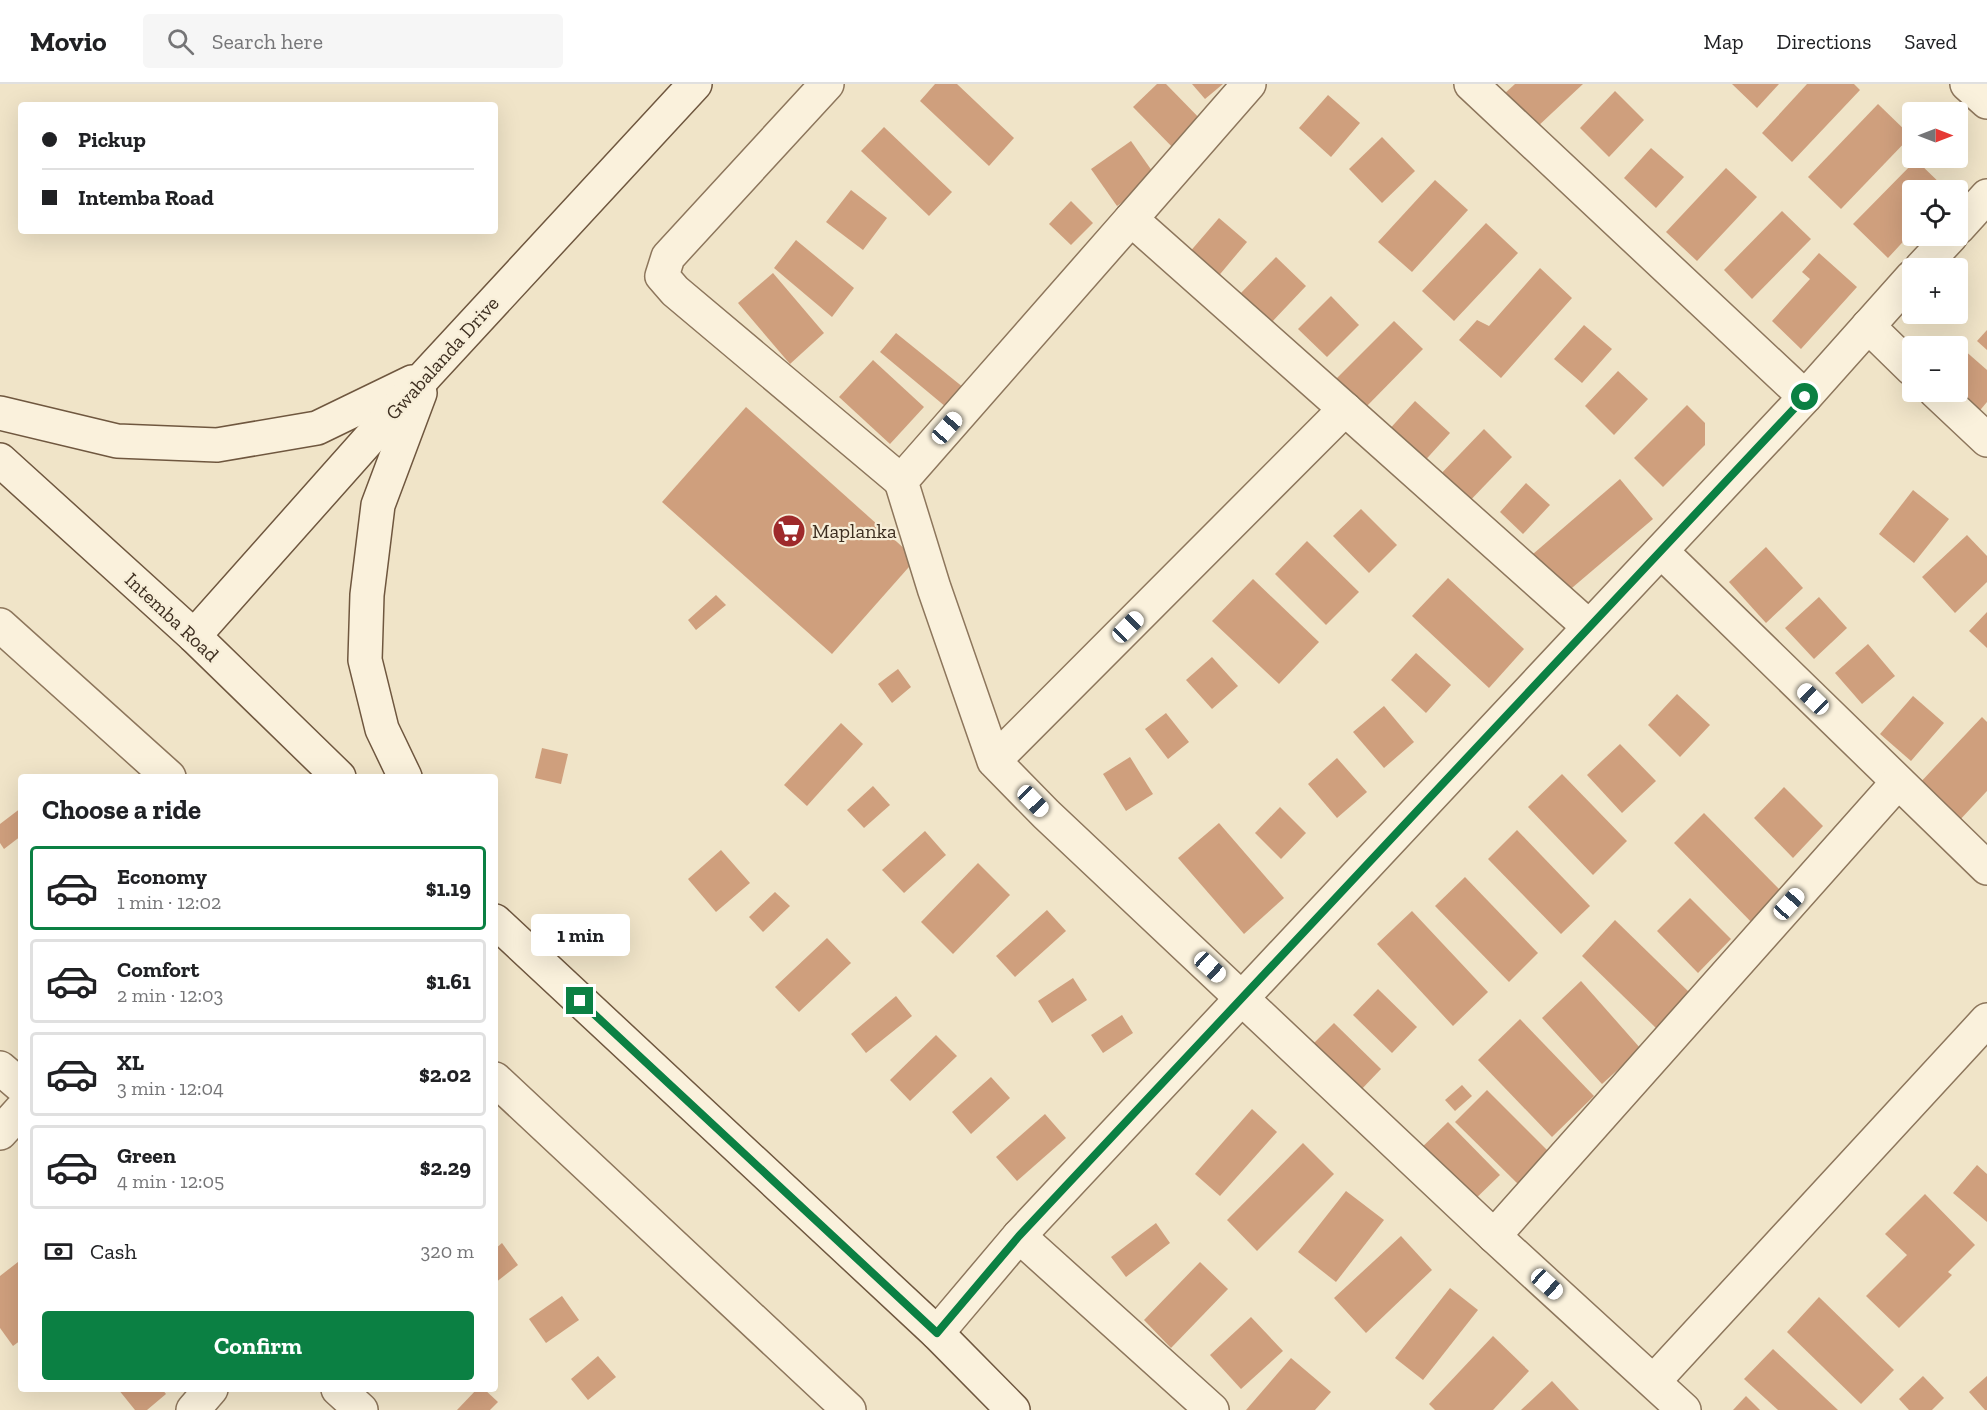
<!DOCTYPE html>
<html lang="en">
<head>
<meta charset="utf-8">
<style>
	:root { --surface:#fff; --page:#f6f6f6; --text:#202124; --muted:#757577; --line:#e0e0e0; --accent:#0b8043 }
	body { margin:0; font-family:"Zilla Slab",serif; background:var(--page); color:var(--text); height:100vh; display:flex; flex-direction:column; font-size:22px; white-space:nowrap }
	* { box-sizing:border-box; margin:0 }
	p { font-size:20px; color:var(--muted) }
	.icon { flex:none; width:33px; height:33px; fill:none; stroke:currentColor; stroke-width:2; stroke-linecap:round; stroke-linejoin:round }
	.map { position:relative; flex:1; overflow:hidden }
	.sheet { position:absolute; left:18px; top:690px; width:480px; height:618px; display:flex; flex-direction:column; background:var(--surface); border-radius:6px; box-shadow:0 6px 24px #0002 }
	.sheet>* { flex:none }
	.guide { position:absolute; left:18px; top:18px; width:480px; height:132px; border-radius:6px; box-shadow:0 6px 24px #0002; display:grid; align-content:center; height:132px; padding:0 24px; background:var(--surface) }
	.needle { width:39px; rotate:90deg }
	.controls { position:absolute; left:1902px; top:18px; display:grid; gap:12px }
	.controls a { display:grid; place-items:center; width:66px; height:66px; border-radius:6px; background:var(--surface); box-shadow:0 6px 24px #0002; font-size:30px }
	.end { position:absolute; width:27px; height:27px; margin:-14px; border:8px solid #0b8043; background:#fff; box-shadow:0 0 0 3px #fff }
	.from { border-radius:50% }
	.bubble { position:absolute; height:42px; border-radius:6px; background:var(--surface); box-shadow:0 6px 24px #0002; font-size:20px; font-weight:700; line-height:42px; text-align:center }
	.car { position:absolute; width:18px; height:36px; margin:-18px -9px; border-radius:8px; box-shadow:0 0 4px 2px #0007; background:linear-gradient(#fff 24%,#345 0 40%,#fff 0 76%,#345 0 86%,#fff 0) }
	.guide b { display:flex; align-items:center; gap:21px; height:57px; font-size:22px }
	.guide b+b { border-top:2px solid var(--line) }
	.guide i { width:15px; height:15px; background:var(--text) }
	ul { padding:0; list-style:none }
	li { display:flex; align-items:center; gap:18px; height:84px; margin:0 12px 9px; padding:0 12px; border:3px solid var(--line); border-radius:6px }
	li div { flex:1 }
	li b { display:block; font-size:22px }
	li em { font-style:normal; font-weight:700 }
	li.selected { border-color:var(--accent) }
	li>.icon { width:54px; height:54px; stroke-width:1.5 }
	h2 { padding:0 24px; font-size:27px; line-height:72px }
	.pay { display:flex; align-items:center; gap:15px; height:66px; padding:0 24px; font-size:22px }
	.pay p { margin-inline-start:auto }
	.button { display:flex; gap:12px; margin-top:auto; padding:12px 24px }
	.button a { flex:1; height:69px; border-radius:6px; background:var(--accent); color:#fff; font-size:24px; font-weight:700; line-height:69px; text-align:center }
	header { display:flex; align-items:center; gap:36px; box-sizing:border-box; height:84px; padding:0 30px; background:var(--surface); border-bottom:2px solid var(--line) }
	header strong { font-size:28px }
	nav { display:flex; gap:33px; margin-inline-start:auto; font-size:21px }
	.search { width:420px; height:54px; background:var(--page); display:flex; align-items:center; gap:15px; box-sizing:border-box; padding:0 21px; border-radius:6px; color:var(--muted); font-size:22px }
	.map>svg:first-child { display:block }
	.building { fill:#cf9f7d }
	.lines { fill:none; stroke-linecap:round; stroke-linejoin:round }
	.street-casing { stroke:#8d765c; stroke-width:36 }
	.secondary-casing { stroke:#6f573f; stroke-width:36 }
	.street { stroke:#faf1dc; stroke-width:33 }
	.secondary { stroke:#faf1dc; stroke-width:33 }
	.route { stroke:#0b8043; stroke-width:8 }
	.labels { text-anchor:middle; stroke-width:4.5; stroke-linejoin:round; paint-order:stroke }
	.street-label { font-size:20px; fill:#3d2e20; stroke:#f7eed8 }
	.poi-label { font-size:20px; fill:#3d2e20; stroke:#f7eed8; text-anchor:start }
</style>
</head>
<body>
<header>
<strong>Movio</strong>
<div class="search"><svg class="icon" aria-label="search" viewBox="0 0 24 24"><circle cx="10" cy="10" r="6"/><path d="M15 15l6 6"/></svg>Search here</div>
<nav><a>Map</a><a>Directions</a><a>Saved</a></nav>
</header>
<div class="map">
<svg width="1987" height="1326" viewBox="0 0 1987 1326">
	<rect width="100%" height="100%" fill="#f0e4c8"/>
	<g class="building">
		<path d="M935,0H957L1014,54L989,82L920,17Z"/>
		<path d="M1157,0H1166L1208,43L1180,71L1133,23Z"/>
		<path d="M1192,0H1223L1205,15Z"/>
		<path d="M1515,0H1583L1536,44L1504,10Z"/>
		<path d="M1732,0H1779L1757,24Z"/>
		<path d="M1807,0H1854L1860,6L1792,78L1762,49Z"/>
		<path d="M1615,7L1644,36L1609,73L1580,44Z"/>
		<path d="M1328,11L1360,39L1331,73L1299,44Z"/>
		<path d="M1878,20L1911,52L1841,125L1808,93Z"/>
		<path d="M884,43L952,108L929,132L861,67Z"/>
		<path d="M1382,53L1415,87L1382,119L1349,85Z"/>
		<path d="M1131,57L1157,94L1117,122L1091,85Z"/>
		<path d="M1651,64L1684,93L1656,124L1624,94Z"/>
		<path d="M1916,76L1947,106H1912V148L1888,174L1853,140Z"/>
		<path d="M1726,84L1757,113L1697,177L1666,148Z"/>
		<path d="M1435,96L1468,126L1412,188L1378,158Z"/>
		<path d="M851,106L887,134L863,166L826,138Z"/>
		<path d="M1071,117L1093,139L1071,161L1049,140Z"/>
		<path d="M1782,127L1811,155L1752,215L1724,186Z"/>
		<path d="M1219,134L1247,158L1216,195L1188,170Z"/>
		<path d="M1486,139L1518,169L1454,237L1422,207Z"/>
		<path d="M796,156L854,204L832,233L774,184Z"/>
		<path d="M1819,169L1857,203L1801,265L1772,237L1810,195L1802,188Z"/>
		<path d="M1276,173L1306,202L1269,241L1239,211Z"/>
		<path d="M1540,184L1572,214L1501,294L1459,256L1477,236L1489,242Z"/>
		<path d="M773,189L824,249L790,280L738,219Z"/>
		<path d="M1331,212L1359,241L1327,273L1298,245Z"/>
		<path d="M1394,237L1423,265L1363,326L1334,297Z"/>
		<path d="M1584,241L1612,265L1582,299L1554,275Z"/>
		<path d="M1987,246V266L1977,257Z"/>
		<path d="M896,249L969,308L952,328L880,268Z"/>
		<path d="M1963,265L1987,286V318L1976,331L1958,308V272Z"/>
		<path d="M873,276L924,323L890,360L839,313Z"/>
		<path d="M1618,287L1648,315L1614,351L1585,322Z"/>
		<path d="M1415,317L1450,349L1420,382L1386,349Z"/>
		<path d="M1687,321L1705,339V361L1663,403L1634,374Z"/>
		<path d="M746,323L916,475L832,570L662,418Z"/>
		<path d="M1484,345L1512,373L1463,424L1435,396Z"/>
		<path d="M1620,395L1653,435L1566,509L1533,470Z"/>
		<path d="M1526,399L1550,421L1523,450L1500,428Z"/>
		<path d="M1913,406L1949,435L1914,479L1879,450Z"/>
		<path d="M1361,425L1397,461L1369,489L1333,452Z"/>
		<path d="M1967,451L1987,472V498L1955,529L1922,493Z"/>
		<path d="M1307,457L1359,508L1326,541L1275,490Z"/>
		<path d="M1766,463L1803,504L1766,539L1729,498Z"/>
		<path d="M1448,494L1524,565L1489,604L1412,532Z"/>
		<path d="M1253,495L1319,558L1279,600L1212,537Z"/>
		<path d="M716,511L726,521L696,546L688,536Z"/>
		<path d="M1819,513L1847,544L1814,575L1785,544Z"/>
		<path d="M1987,528V564L1969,547Z"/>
		<path d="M1868,560L1895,592L1862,620L1835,589Z"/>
		<path d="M1416,569L1451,601L1426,629L1391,596Z"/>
		<path d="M1212,573L1238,602L1212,625L1186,596Z"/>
		<path d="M898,585L911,603L892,619L878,600Z"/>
		<path d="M1677,610L1710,641L1680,673L1648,641Z"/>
		<path d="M1913,612L1944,639L1911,677L1880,650Z"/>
		<path d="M1384,622L1414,658L1384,684L1353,648Z"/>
		<path d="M1166,629L1189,658L1168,675L1145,645Z"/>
		<path d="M1982,633L1987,638V707L1957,739L1917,702Z"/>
		<path d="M841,639L863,660L807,722L784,701Z"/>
		<path d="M1620,660L1656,697L1622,729L1587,691Z"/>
		<path d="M542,664L568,670L561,700L535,694Z"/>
		<path d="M1130,673L1153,710L1126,727L1103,690Z"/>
		<path d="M1337,674L1367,708L1337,734L1308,700Z"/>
		<path d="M1562,690L1627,757L1593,791L1528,723Z"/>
		<path d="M873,702L890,721L864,744L847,726Z"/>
		<path d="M1784,703L1823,742L1793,774L1754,734Z"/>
		<path d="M1280,723L1306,749L1281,775L1255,749Z"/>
		<path d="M21,724V752L4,765L0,759V740Z"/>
		<path d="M1704,729L1787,813L1757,844L1674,759Z"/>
		<path d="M1219,739L1284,814L1244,850L1178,774Z"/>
		<path d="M1517,746L1590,822L1561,850L1488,775Z"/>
		<path d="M925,747L946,771L904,809L882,786Z"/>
		<path d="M721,766L750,799L716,828L688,795Z"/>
		<path d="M978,779L1010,811L953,870L921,838Z"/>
		<path d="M1465,793L1538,869L1509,898L1435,822Z"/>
		<path d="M775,808L790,822L763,848L749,833Z"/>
		<path d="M1690,814L1731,855L1698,889L1657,847Z"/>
		<path d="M1047,826L1066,847L1015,893L996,872Z"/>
		<path d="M1412,827L1488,908L1453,942L1377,860Z"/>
		<path d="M1615,836L1691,910L1657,945L1582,872Z"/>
		<path d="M827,854L851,879L799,928L775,903Z"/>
		<path d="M1073,894L1087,916L1052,939L1038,917Z"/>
		<path d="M1581,897L1641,965L1602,1000L1542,934Z"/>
		<path d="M1378,905L1417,943L1392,969L1353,931Z"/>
		<path d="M896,912L912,932L866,969L851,950Z"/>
		<path d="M1122,931L1133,949L1103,969L1091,951Z"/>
		<path d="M1520,935L1594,1012L1552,1053L1478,976Z"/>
		<path d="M1334,939L1381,985L1358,1009L1311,962Z"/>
		<path d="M936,951L957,972L910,1017L890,996Z"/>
		<path d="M991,993L1010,1014L971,1050L952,1028Z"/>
		<path d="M1462,1001L1472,1012L1455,1027L1445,1016Z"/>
		<path d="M1487,1006L1549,1068L1518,1100L1455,1038Z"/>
		<path d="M1252,1025L1277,1048L1220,1112L1195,1090Z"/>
		<path d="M1045,1030L1066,1054L1017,1097L996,1073Z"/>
		<path d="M1448,1038L1500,1091L1468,1122L1416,1069Z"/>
		<path d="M1303,1059L1334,1090L1257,1167L1227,1136Z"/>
		<path d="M1977,1081L1987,1090V1138L1953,1109Z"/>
		<path d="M1346,1107L1384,1136L1336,1198L1298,1168Z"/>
		<path d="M1925,1110L1975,1161L1948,1188L1952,1191L1899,1244L1866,1212L1907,1171L1885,1150Z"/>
		<path d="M1156,1139L1170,1159L1126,1193L1111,1173Z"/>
		<path d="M1401,1152L1432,1186L1366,1249L1334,1214Z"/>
		<path d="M502,1159L518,1181L495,1199V1165Z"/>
		<path d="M18,1178L21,1181V1256L13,1262L0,1244V1192Z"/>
		<path d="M1200,1178L1228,1205L1171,1264L1144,1236Z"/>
		<path d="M1450,1204L1478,1226L1423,1296L1395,1274Z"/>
		<path d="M562,1212L579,1236L546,1259L529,1235Z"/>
		<path d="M1819,1213L1894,1286L1861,1320L1787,1248Z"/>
		<path d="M1251,1233L1283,1267L1241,1305L1210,1271Z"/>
		<path d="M1493,1252L1529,1287L1493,1326H1435L1429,1320Z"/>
		<path d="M1773,1265L1838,1326H1778L1744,1295Z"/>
		<path d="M598,1272L616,1293L588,1316L571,1295Z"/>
		<path d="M1291,1274L1331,1308L1315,1326H1246Z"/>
		<path d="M1923,1292L1944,1314L1932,1326H1909L1899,1315Z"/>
		<path d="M1987,1292V1326H1985L1969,1308Z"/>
		<path d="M1552,1297L1579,1326H1521Z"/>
		<path d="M118,1305H162L166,1310L147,1326H135Z"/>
		<path d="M477,1305H484L498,1318L490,1326H457Z"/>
		<path d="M1746,1312L1760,1326H1733Z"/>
	</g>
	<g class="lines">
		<defs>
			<g id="street">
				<path d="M827,0L668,173L662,192L675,207L901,397"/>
				<path d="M1471,0L1805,313"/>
				<path d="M1967,0L1987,18"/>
				<path d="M1131,135L1249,0"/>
				<path d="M1958,144L1987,112"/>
				<path d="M1921,184L1951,152"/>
				<path d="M1868,242L1912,285"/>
				<path d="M1936,308L1987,356"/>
				<path d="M1345,325L1588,542"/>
				<path d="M1661,467L1987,784"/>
				<path d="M0,541L169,693"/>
				<path d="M994,677L1345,325L1131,135L901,397L934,504L994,677L1046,730L1494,1152L1684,1326"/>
				<path d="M0,984L21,1002"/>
				<path d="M495,995L849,1326"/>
				<path d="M0,1049L21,1026"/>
				<path d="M1019,1152L1212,1326"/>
				<path d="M1494,1152L1898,698"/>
				<path d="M937,1249L1019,1152L1805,313L1912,193"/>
				<path d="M1654,1297L1987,936"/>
				<path d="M338,1305L361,1326"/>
				<path d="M193,1326L211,1305"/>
			</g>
			<g id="secondary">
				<path d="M0,329L117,357L217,361L317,344L412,298"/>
				<path d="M0,376L194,552L339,693"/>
				<path d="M194,552L427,290L695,0"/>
				<path d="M405,693L382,645L365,576L367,511L378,421L420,309"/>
				<path d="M495,837L937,1249L1013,1326"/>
			</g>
		</defs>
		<use href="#street" class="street-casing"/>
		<use href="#secondary" class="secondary-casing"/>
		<use href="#street" class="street"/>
		<use href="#secondary" class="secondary"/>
	</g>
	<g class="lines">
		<path class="route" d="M580,917L937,1249L1019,1152L1805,313"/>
	</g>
	<defs>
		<symbol id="supermarket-disc" viewBox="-11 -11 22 22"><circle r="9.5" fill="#9e2a2b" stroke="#f7eed8"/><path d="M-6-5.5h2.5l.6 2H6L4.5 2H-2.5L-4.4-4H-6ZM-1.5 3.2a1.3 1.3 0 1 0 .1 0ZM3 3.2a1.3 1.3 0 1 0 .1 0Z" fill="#fff"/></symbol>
	</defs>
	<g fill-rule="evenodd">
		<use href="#supermarket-disc" x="770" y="428" width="38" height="38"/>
	</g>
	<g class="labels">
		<g class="street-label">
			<text transform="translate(442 274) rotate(-48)" y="7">Gwabalanda Drive</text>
			<text transform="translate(172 533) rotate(43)" y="7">Intemba Road</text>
		</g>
		<g class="poi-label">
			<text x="812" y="454">Maplanka</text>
		</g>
	</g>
</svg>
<div class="controls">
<a><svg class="needle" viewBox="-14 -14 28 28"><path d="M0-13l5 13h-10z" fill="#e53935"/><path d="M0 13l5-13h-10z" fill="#757577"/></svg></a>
<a><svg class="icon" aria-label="locate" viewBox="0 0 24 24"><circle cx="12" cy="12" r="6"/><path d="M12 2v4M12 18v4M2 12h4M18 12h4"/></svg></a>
<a>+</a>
<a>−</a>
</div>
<i class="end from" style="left:1805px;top:313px"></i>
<i class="end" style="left:580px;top:917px"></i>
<div class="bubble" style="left:531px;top:830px;width:99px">1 min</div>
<i class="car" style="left:947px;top:344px;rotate:41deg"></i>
<i class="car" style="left:1128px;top:543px;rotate:45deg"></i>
<i class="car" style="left:1813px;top:615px;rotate:314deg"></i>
<i class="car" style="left:1033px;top:717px;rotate:136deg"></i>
<i class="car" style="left:1789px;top:820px;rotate:42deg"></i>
<i class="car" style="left:1210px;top:883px;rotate:133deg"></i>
<i class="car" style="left:1547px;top:1200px;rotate:132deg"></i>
<div class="guide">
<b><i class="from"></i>Pickup</b>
<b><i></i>Intemba Road</b>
</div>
<section class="sheet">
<h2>Choose a ride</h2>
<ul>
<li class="selected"><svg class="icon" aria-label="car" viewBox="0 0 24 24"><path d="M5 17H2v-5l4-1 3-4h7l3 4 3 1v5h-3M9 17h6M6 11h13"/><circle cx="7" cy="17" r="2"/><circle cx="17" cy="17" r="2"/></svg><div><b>Economy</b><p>1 min · 12:02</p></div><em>$1.19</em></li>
<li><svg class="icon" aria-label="car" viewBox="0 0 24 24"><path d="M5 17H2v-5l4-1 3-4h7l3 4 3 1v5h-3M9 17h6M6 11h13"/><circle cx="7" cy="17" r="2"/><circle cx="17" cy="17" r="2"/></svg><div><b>Comfort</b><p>2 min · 12:03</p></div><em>$1.61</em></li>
<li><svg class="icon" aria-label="car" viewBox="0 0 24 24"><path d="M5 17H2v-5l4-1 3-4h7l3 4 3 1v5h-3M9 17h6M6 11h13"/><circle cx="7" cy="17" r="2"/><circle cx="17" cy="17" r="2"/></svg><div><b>XL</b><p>3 min · 12:04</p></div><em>$2.02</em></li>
<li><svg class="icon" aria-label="car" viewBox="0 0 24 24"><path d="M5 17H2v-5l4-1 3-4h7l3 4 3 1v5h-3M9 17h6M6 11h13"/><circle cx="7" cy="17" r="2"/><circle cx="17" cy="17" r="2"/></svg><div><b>Green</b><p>4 min · 12:05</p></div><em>$2.29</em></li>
</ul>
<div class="pay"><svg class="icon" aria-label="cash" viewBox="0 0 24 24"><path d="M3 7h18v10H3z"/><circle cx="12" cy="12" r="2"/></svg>Cash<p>320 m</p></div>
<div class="button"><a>Confirm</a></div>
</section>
</div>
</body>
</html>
